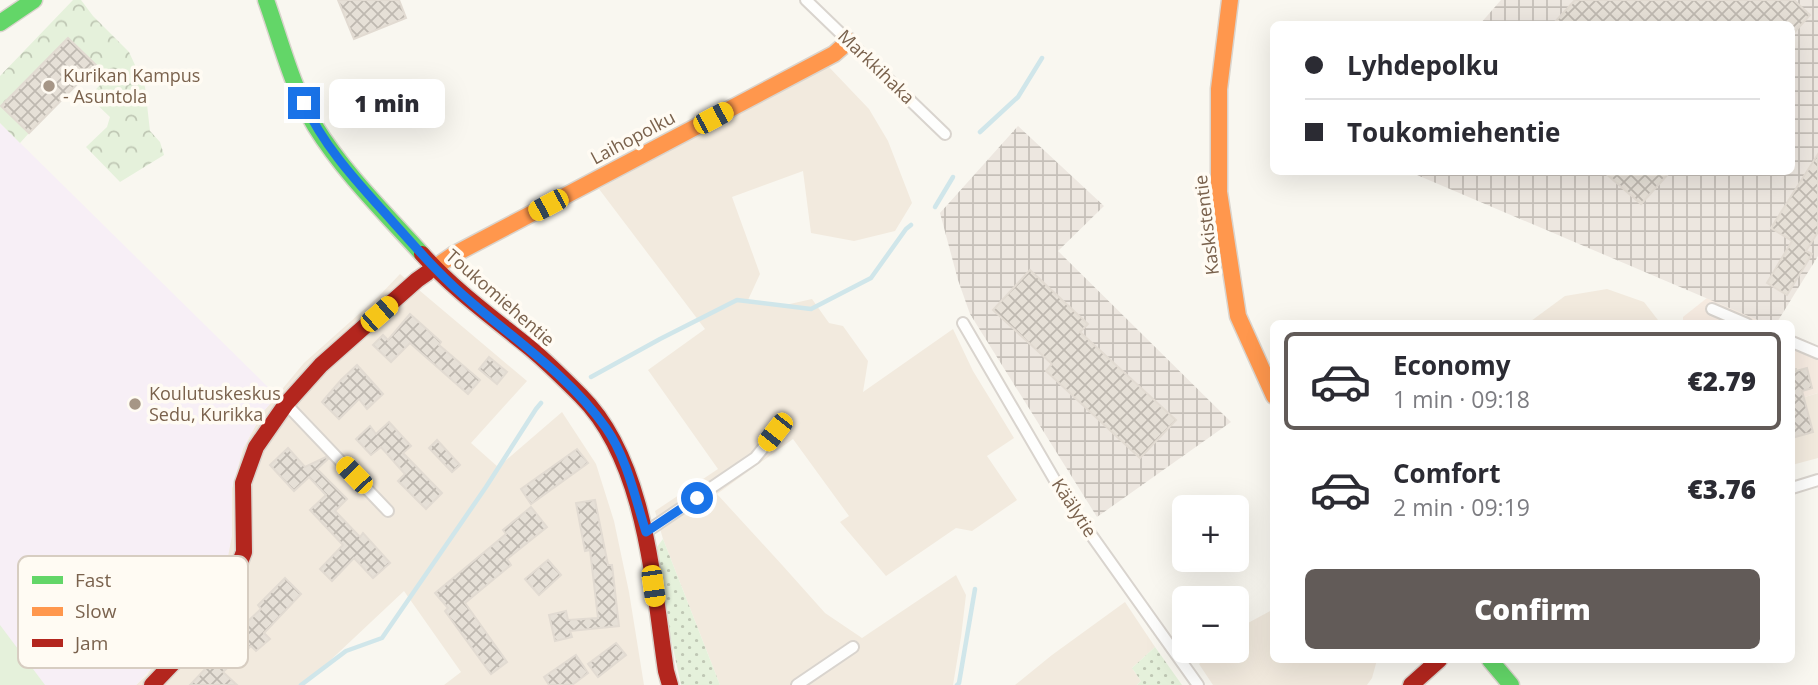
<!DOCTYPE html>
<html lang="en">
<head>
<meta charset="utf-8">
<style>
	:root { --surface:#fff; --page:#f7f7f7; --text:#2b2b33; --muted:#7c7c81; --line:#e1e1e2; --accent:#625b58 }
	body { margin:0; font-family:"Open Sans",sans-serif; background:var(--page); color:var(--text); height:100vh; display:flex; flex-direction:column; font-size:26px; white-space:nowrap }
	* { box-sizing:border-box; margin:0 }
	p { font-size:23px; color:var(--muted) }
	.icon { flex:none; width:38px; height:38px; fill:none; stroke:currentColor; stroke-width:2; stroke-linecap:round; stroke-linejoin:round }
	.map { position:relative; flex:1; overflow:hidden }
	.panel { position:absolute; left:1270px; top:320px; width:525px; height:343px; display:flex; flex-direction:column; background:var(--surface); border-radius:10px; box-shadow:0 7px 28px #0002 }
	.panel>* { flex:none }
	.banner { position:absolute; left:1270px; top:21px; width:525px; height:154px; border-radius:10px; box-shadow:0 7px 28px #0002; display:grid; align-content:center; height:154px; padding:0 35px; background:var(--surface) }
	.tools { position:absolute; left:1172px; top:495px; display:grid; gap:14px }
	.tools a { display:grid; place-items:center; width:77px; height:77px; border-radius:10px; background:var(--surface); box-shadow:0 7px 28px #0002; font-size:35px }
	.end { position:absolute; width:32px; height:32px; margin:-16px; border:9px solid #1a73e8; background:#fff; box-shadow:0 0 0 4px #fff }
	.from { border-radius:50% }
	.bubble { position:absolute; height:49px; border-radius:10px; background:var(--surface); box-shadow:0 7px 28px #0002; font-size:23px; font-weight:800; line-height:49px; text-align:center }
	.car { position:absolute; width:21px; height:42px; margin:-21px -10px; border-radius:9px; box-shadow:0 0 5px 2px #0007; background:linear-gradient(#f5c518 24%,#345 0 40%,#f5c518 0 76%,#345 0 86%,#f5c518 0) }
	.banner b { display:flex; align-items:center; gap:24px; height:66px; font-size:26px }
	.banner b+b { border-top:2px solid var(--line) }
	.banner i { width:18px; height:18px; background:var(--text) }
	ul { padding:12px 0 0; list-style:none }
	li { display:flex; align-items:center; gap:21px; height:98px; margin:0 14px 10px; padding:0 21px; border:4px solid transparent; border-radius:10px }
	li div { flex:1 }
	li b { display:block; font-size:26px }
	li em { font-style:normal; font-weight:800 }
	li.current { border-color:var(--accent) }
	li>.icon { width:63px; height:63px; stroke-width:1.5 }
	.button { display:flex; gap:14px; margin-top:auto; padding:14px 35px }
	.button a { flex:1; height:80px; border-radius:10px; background:var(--accent); color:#fff; font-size:28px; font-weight:800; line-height:80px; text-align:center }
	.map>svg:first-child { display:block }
	.residential { fill:#f2eade }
	.commercial { fill:#f6ebe1 }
	.industrial { fill:url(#industrial-grid) }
	.education { fill:#f7eff6 }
	.grass { fill:url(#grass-dots) }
	.forest { fill:url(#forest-crowns) }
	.pitch { fill:#e5f1db }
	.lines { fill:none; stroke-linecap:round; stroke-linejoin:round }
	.stream { stroke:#d0e6ea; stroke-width:4.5 }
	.building { fill:url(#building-cross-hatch); stroke:#e2dbd2; stroke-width:2 }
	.street-casing { stroke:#d9d4ce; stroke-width:14 }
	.fast-casing { stroke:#dad4cd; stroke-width:19 }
	.slow-casing { stroke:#dad4cd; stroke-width:19 }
	.jam-casing { stroke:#dad4cd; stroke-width:19 }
	.street { stroke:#fefefd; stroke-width:10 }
	.fast { stroke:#63d668; stroke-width:16 }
	.slow { stroke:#ff974d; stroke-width:16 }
	.jam { stroke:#b3261e; stroke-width:16 }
	.route { stroke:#1a73e8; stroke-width:9 }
	.poi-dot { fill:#a69686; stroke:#fffbf3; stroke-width:2.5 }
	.labels { text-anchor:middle; stroke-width:7; stroke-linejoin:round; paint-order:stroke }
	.street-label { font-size:18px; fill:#7a624d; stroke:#fffbf3 }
	.poi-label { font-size:18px; fill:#7a624d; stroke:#fffbf3; text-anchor:start }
	.key { fill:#fffbf3; stroke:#d7cdc1; stroke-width:2 }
	.key-label { font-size:19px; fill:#7a624d }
</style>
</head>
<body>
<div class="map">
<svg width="1818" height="685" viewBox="0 0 1818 685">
	<defs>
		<pattern id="industrial-grid" width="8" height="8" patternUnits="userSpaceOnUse" patternTransform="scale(1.75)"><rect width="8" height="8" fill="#ede7e0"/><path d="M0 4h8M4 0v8" fill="none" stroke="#c5bfb8"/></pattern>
		<pattern id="grass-dots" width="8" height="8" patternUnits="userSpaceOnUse" patternTransform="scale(1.75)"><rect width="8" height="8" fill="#e5f1db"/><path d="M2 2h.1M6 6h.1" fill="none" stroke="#bfc7b4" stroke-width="1.8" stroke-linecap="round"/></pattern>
		<pattern id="forest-crowns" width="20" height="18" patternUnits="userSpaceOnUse" patternTransform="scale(1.75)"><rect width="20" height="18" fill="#e5f1db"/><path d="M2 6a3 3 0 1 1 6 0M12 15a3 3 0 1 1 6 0" fill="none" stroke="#bfc7b4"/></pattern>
		<pattern id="building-cross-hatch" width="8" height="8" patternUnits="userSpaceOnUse" patternTransform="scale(1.75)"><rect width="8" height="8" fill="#e6e0d7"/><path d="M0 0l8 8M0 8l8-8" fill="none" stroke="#bfb9b1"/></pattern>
	</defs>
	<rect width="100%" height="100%" fill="#f9f7f0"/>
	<g class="residential">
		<path d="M828,66L869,109L888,141L912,203L895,231L854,241L811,233L803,171L732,197L760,274L748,300L781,306L812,299L829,323L843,326L868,361L863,392L953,329L973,371L1014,438L987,456L1017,500L972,531L956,528L886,576L840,522L849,516L793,439L717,494L783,566L825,613L862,638L956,575L966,595L961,637L953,685H720L663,539L655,511L718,469L648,370L705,329L599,189Z"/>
		<path d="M400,274L527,381L471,443L498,467L562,412L596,464L614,521L629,592L644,685H444L461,672L404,591L304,685H136L147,675L232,536V488L243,448L263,412L304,363L378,297Z"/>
		<path d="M1607,289L1644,302L1661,324H1527L1565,296Z"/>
		<path d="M1818,393V458L1792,465V401Z"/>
		<path d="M1125,602L1155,647L1132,668L1141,681L1137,685H1015L1052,655Z"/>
		<path d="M1274,609V660H1377L1372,678L1367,685H1213L1199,664L1215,651H1237V632L1248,623Z"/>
	</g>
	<g class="commercial">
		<path d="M1707,298L1767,324H1683V317Z"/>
		<path d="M1792,348L1818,359V393L1792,401Z"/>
	</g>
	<g class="industrial">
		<path d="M1501,0H1818V256L1776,324H1767L1410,172H1792V24H1480Z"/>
		<path d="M1018,126L1104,206L1058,251L1231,422L1097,517L970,314L958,280L940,213Z"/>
	</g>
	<path class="education" d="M0,123L277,396L263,412L243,449L232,488V536L224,577L192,626L136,685H0Z"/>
	<g class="grass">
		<path d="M663,539L720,685H681L670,634L657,547Z"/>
		<path d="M1155,647L1182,685H1137L1141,681L1132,668Z"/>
	</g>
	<path class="forest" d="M73,0H81L93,16L129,52L145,87L150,131L160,142L164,155L120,182L86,147L107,127L110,117L89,97L108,76L68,38L2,106L29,133L20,143L0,123V76Z"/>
	<path class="pitch" d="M0,625L45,685H0Z"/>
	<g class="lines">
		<g class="stream">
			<path d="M980,132L1018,97L1042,58"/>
			<path d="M935,207L953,177"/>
			<path d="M591,377L660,339L737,300L811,309L871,278L906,229L911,225"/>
			<path d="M301,685L346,651L382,638L486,487L536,409L541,403"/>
			<path d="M957,685L959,683L975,589"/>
		</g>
	</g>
	<g class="building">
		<path d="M338,0H399L406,18L354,39Z"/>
		<path d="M1575,0H1794L1810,15L1792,35V24H1553Z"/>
		<path d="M68,38L96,65L29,133L1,106Z"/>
		<path d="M1818,154V232L1806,251L1812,254L1787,295L1767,283L1792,241L1771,228Z"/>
		<path d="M1604,172H1670L1641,204Z"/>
		<path d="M1030,270L1088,324L1080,332L1176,420L1140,458L1046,371L1052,364L993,310Z"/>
		<path d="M410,314L441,342L439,345L480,380L468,394L410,343L391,362L373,345L383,335L388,340Z"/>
		<path d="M489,357L507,372L497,384L479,369Z"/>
		<path d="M357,365L383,394L367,409L359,399L339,419L322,402L341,380Z"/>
		<path d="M1807,368L1812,388L1802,391L1813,432L1792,438V369H1796V371Z"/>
		<path d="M389,422L411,446L403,453L442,493L426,509L398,481L405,474L381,447L371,455L356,439L370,426L376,434Z"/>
		<path d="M437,440L460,465L452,472L429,448Z"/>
		<path d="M288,448L305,467L326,457L328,459L317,469L347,499L335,511L360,537L363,533L390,563L373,578L354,558L332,581L320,569L343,545L310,510L326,495L309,477L294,491L270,465Z"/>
		<path d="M577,449L588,463L531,504L521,489Z"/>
		<path d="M595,500L608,565H612L619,626L570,631L572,637L555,641L549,615L566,611L568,620L598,618L590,550L585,551L576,503Z"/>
		<path d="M531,507L547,527L507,559L511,565L465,603L507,662L491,674L445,611L448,608L435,593L506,534L503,530Z"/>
		<path d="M548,560L561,575L539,595L525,579Z"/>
		<path d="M285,578L301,594L264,633L270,639L256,651L251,646L223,672L237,685H190L225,648L222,645L261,609L258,605Z"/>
		<path d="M616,643L626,655L598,677L588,664Z"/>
		<path d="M576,655L588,673L572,685H549L544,677Z"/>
	</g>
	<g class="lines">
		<defs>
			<g id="street">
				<path d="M806,0L945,134"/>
				<path d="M1712,309L1747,324"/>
				<path d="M963,323L1067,501L1198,685"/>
				<path d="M1792,342L1818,353"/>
				<path d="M286,404L388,511"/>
				<path d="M1792,488L1818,480"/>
				<path d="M646,532L755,458L775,433"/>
				<path d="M797,685L853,647"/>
			</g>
			<g id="fast">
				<path d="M266,0C281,42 292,87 315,126C344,173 385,213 422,254"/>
				<path d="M0,23L34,0"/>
				<path d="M1490,660L1511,685"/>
			</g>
			<g id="slow">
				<path d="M1230,0L1219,89V192L1238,316L1274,396"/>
				<path d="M427,273L453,255L834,54L849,41"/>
			</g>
			<g id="jam">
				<path d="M422,254C454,290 493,318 530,348C548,363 565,380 581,396C646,461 653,584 666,671L670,685"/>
				<path d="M152,685L194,641L229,590L244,552L243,483L256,447L286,404L321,365L417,280L427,273"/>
				<path d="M1411,685L1439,660"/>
			</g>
		</defs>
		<use href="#street" class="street-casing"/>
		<use href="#fast" class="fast-casing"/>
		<use href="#slow" class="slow-casing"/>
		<use href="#jam" class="jam-casing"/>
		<use href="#street" class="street"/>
		<use href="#fast" class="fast"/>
		<use href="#slow" class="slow"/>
		<use href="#jam" class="jam"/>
	</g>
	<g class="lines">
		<path class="route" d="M304,103C325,149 360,185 393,222C418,250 442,278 471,302C518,342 570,377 606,428C627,458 635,498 646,532L697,498"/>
	</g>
	<g class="poi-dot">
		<circle cx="49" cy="86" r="7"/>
		<circle cx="135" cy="404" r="7"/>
	</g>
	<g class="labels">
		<g class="street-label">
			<text transform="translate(876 67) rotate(44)" y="6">Markkihaka</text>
			<text transform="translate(633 138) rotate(-28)" y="6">Laihopolku</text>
			<text transform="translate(1207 225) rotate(-97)" y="6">Kaskistentie</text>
			<text transform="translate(500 298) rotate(41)" y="6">Toukomiehentie</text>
			<text transform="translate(1074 508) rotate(57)" y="6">Käälytie</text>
		</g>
		<g class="poi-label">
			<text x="63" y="82">Kurikan Kampus<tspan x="63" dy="21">- Asuntola</tspan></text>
			<text x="149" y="400">Koulutuskeskus<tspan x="149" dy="21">Sedu, Kurikka</tspan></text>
		</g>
	</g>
	<rect x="18" y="556" width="230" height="112" rx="10" class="key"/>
	<rect x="32" y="576" width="31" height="8" fill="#63d668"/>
	<rect x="32" y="607" width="31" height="9" fill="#ff974d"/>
	<rect x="32" y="639" width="31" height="8" fill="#b3261e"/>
	<g class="key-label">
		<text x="75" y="587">Fast</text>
		<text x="75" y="618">Slow</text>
		<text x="75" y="650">Jam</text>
	</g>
</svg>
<div class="tools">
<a>+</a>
<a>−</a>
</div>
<i class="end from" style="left:697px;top:498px"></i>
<i class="end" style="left:304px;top:103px"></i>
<div class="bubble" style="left:329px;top:79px;width:116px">1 min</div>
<i class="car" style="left:713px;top:118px;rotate:62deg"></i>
<i class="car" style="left:548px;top:205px;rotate:242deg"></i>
<i class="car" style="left:379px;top:314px;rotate:49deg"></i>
<i class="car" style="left:775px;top:432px;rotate:218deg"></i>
<i class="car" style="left:354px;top:475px;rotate:316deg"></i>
<i class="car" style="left:653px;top:586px;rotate:172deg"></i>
<div class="banner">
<b><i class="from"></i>Lyhdepolku</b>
<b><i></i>Toukomiehentie</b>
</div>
<section class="panel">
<ul>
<li class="current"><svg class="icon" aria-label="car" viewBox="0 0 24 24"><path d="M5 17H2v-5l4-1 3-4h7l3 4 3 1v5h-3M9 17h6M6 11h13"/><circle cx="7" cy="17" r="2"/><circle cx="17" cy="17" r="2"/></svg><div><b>Economy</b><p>1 min · 09:18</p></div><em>€2.79</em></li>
<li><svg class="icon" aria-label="car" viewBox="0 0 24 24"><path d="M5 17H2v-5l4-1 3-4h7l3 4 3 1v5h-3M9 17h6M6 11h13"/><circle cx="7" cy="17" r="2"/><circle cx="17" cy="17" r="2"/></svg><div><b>Comfort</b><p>2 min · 09:19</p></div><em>€3.76</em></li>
</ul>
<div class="button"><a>Confirm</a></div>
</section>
</div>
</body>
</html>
